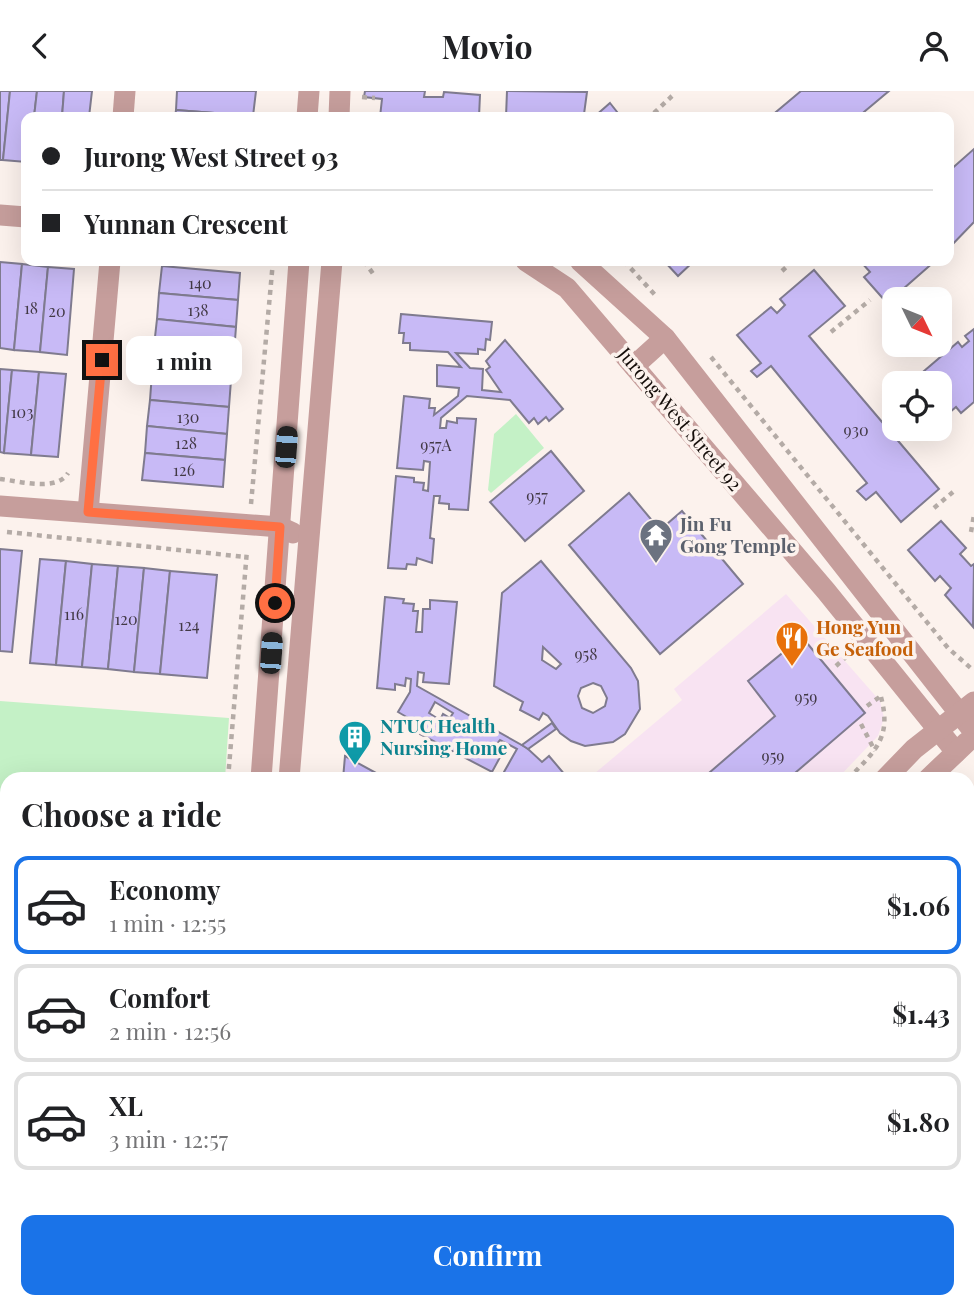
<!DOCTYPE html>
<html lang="en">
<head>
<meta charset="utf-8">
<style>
	:root { --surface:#fff; --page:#f6f6f6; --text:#202124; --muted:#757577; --line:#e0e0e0; --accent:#1a73e8 }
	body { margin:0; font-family:"Playfair Display",serif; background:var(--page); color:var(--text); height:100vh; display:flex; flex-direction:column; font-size:26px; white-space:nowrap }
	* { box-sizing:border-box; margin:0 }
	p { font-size:23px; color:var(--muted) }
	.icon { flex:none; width:38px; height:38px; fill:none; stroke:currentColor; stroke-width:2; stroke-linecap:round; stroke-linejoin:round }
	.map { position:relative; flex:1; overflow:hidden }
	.side { position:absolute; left:0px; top:681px; width:975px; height:537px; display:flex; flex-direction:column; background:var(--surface); border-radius:21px 21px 0 0; box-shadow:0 7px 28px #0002 }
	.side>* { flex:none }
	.top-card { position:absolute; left:21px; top:21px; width:933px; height:154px; border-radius:14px; box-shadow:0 7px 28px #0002; display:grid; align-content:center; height:154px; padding:0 21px; background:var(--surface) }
	.needle { width:46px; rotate:133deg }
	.controls { position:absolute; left:882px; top:196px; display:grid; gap:14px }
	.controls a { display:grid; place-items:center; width:70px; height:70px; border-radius:14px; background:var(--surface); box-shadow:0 7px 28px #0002; font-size:35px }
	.end { position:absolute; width:32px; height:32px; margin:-16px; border:9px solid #ff7043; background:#111; box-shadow:0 0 0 4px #111 }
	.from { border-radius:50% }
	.bubble { position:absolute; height:49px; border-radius:14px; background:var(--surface); box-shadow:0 7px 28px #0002; font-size:23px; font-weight:700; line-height:49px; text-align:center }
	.car { position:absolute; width:21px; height:42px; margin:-21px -10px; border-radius:9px; box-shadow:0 0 5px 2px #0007; background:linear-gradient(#222 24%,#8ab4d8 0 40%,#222 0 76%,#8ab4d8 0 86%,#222 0) }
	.top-card b { display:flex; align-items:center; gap:24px; height:66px; font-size:26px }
	.top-card b+b { border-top:2px solid var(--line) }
	.top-card i { width:18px; height:18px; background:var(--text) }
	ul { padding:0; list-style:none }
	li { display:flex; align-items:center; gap:21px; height:98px; margin:0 14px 10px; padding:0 7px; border:4px solid var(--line); border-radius:14px }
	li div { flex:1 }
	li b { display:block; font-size:26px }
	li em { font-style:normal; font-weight:700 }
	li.current { border-color:var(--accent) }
	li>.icon { width:63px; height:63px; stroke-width:1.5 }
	h2 { padding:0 21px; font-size:32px; line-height:84px }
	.cta { display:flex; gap:14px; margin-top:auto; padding:14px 21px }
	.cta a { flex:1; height:80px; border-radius:14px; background:var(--accent); color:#fff; font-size:28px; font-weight:700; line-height:80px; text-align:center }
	header { display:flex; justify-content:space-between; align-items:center; height:91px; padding:0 21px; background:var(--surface); font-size:32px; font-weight:700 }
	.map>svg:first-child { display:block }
	.commercial { fill:#f8e3f2 }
	.green { fill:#c4f1c6 }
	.building { fill:#c8baf6; stroke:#7f7b8f; stroke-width:2; fill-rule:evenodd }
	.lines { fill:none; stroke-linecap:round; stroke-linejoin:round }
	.path { stroke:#b4aba6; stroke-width:4.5; stroke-dasharray:5 5; stroke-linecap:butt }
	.street { stroke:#c69e9c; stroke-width:21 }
	.route { stroke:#ff7043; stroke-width:9 }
	.labels { text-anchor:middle; stroke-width:7; stroke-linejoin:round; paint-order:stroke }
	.number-label { font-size:16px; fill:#423945 }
	.street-label { font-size:19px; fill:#150e0a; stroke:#fcf2ed }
	.worship-label { font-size:19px; font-weight:bold; fill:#5b616d; stroke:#fcf2ed; text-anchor:start }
	.food-label { font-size:19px; font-weight:bold; fill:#c56008; stroke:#fcf2ed; text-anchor:start }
	.culture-label { font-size:19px; font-weight:bold; fill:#0d838f; stroke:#fcf2ed; text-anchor:start }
</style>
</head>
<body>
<header><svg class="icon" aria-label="back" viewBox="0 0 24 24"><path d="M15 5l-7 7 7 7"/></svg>Movio<svg class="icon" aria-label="person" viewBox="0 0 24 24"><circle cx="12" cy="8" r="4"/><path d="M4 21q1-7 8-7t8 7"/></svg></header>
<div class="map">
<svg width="974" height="1217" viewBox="0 0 974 1217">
	<rect width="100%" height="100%" fill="#fcf2ed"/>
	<g class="commercial">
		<path d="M786,503L880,610L884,627L878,645L837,688H588L682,609L674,598Z"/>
		<path d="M108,1211H705L704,1217H107Z"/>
	</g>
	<g class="green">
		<path d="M516,323L544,357L491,402L488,399L494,343Z"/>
		<path d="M0,610L229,627L225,688H7V1028L0,1029Z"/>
		<path d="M968,708L974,715V899L968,904Z"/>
		<path d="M0,1208L41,1215L0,1217Z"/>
		<path d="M312,1211H433L432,1217H311Z"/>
	</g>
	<g class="building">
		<path d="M0,0H10L3,69H0Z"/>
		<path d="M10,0H37L34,26H26V71L3,69Z"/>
		<path d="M37,0H64L62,26H34Z"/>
		<path d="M64,0H92L89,26H62Z"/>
		<path d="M177,0H256L253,25L176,19Z"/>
		<path d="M365,0H425L424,6H443L444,1L480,4L479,26H380L382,8L364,6Z"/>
		<path d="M507,0L587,1L584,23L588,26H506Z"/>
		<path d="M801,0H889L858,26H770Z"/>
		<path d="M610,12L621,26H594Z"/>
		<path d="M176,19L253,25L175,26Z"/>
		<path d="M974,58V131L948,158V81Z"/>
		<path d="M664,170H694L678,185Z"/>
		<path d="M935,170L887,212L864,186L870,181L861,171Z"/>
		<path d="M0,171L22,173L14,259L0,257Z"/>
		<path d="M22,173L48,176L40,261L14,259Z"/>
		<path d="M162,175L240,182L238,209L159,202Z"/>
		<path d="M48,176L74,178L67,264L40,261Z"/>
		<path d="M814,179L845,215L809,245L939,398L901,431L876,401L866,409L857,400L867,392L771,275L757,286L751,280L761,272L737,244L771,216L777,222L785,214L780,208Z"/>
		<path d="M159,202L238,209L236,236L157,228Z"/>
		<path d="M401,223L492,231L490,249L486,248L485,259L478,258V263L456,262L470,277L483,278L482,299L501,301L486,279L490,276L486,270L505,249L563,318L549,330L546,326L538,333L534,327L529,332L510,309L467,305L441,327L440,337H446L447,330L457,332V327L476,328L468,419L449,418V413L439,412L440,405H434L430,447L434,448L432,472L417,467L416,474L407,473L406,478L388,477L396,385L414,387V391L424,392L423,399L428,400L430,371L424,370L423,379L397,377L404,305L430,308L429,317H435L434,324L458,305L459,297L437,295V274L461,276L448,261L410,259V252H403L404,242H399Z"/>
		<path d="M157,228L236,236L234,262L154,255Z"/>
		<path d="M974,238V311L961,322L956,316L943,327L940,323V292H910L958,251L962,256L969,250L965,245Z"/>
		<path d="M154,255L234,262L231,289L152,282Z"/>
		<path d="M0,278L12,279L4,362L0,361Z"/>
		<path d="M12,279L39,281L31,364L4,362Z"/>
		<path d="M39,281L66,283L58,366L31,364Z"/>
		<path d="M152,282L231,289L229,316L150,309Z"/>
		<path d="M150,309L229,316L227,343L147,335Z"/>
		<path d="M147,335L227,343L225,369L145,362Z"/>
		<path d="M551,360L584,400L525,450L490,411Z"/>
		<path d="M145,362L225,369L223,396L142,389Z"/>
		<path d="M629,402L660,439L682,420L743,493L660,563L569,454Z"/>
		<path d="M941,430L966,457L960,463L971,475L974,473L973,536L945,504L951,497L940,485L935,490L908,459Z"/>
		<path d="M0,458L22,460L12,561L0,560Z"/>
		<path d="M40,468L66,470L56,574L30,572Z"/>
		<path d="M66,470L92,473L82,576L56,574Z"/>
		<path d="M541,470L631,577L638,590L640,618L625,643L613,651L585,655L571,650L560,642L548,625L543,622L539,629L520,619L523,611L494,595L502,502ZM543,556L561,573L556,578L542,569ZM593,592L601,595L607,607L605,615L593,622L582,617L578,605L581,597Z"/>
		<path d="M92,473L118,475L108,578L82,576Z"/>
		<path d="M118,475L144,477L134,581L108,578Z"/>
		<path d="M144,477L170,480L160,583L134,581Z"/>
		<path d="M170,480L217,484L207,587L160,583Z"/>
		<path d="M385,506L404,508L403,512L414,513L413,520H418L416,541H422L423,518H430V509L457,511L449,593L423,591L424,582L418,581L417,595L527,657L542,671L549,665L566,685L562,688H520L514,684L512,688H500L517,658L500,649L497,653L505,657L492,681L420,643L424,636L398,621L410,601L411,588L406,587L405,595L395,593V599L377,597ZM435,611L453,622L450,627L443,623L440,629L429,622Z"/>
		<path d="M802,546L865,622L788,688H702L775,625L748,590Z"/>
		<path d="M552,632L556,638L528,658L522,654Z"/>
		<path d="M345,665L387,688H343Z"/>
		<path d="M974,938V998L968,1004V943Z"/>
		<path d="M0,1168L7,1169V1203L0,1202Z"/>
		<path d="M52,1211H89L88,1217H51Z"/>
		<rect x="156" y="1211" width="39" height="6"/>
		<path d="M262,1211H306V1217H261Z"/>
		<path d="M452,1211H496V1217H451Z"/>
		<path d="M557,1211H676L675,1217H557Z"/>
		<path d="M838,1211H886V1217H837Z"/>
	</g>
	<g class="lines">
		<g class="path">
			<path d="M362,6L375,7"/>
			<path d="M654,22L672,5"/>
			<path d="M364,170L374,184"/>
			<path d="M624,170L656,205"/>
			<path d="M782,180L793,170"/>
			<path d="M831,241L870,209"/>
			<path d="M711,266L948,557L973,579"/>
			<path d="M0,388C19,390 57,401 68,382"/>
			<path d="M251,413L273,170"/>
			<path d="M934,417L953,401"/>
			<path d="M7,441L246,466"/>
			<path d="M971,441L974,424"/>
			<path d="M836,575L848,564"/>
			<path d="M867,615L881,605"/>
			<path d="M861,633L875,660"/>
			<path d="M228,688L247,459"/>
			<path d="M848,688C875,660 892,647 881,606"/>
			<path d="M968,697H974"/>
			<path d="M0,1038L7,1039"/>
			<path d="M548,1217V1211"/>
			<path d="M701,1217L702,1211"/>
			<path d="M784,1217L785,1211"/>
		</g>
		<g class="street">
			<path d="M123,26L125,0"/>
			<path d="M307,26L309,0"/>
			<path d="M339,26L340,0"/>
			<path d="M0,124L26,126"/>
			<path d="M526,170L567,197L826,500L956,661"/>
			<path d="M580,170L665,247L974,641"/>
			<path d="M634,275L665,247"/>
			<path d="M0,415L280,436L293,442"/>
			<path d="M88,421L110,170"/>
			<path d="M261,688L299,170"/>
			<path d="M289,688L332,170"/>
			<path d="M885,688L914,658L974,611"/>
			<path d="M928,688L967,651"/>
			<path d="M0,1069H7"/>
			<path d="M0,1097H7"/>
			<path d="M737,1217L738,1211"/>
			<path d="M755,1217V1211"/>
		</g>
	</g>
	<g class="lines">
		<path class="route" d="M102,269L88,421L280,436L275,512"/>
	</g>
	<defs>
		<symbol id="temple-pin" viewBox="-11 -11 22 30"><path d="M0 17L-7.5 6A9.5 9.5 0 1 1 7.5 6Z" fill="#6b7280" stroke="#fcf2ed"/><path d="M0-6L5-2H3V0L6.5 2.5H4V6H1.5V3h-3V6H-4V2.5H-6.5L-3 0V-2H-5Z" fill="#fff"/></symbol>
		<symbol id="restaurant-pin" viewBox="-11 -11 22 30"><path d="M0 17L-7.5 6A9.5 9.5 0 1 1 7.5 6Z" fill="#e8710a" stroke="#fcf2ed"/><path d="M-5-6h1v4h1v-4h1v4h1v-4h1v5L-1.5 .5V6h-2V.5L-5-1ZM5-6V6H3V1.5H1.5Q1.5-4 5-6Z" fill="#fff"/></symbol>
		<symbol id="building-pin" viewBox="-11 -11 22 30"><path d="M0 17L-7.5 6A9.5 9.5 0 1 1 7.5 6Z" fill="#0f9aa8" stroke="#fcf2ed"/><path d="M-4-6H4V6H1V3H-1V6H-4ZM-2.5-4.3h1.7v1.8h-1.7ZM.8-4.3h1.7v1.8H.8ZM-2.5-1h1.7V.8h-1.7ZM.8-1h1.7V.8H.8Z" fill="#fff"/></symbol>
	</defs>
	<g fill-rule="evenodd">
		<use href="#temple-pin" x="637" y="425" width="38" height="52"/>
		<use href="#restaurant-pin" x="773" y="528" width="38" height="52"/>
		<use href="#building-pin" x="336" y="627" width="38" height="52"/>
	</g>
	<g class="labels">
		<g class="number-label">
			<text x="200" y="198">140</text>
			<text x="31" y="223">18</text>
			<text x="198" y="225">138</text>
			<text x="57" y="226">20</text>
			<text x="22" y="327">103</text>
			<text x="188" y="332">130</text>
			<text x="856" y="345">930</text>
			<text x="186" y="358">128</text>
			<text x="436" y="360">957A</text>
			<text x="184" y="385">126</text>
			<text x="537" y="411">957</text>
			<text x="74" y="529">116</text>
			<text x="126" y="534">120</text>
			<text x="189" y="540">124</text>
			<text x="586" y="569">958</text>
			<text x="806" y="612">959</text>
			<text x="773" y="671">959</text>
		</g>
		<g class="street-label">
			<text transform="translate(680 328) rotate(50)" y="7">Jurong West Street 92</text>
		</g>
		<g class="worship-label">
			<text x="680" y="440">Jin Fu<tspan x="680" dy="22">Gong Temple</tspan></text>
		</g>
		<g class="food-label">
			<text x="816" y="543">Hong Yun<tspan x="816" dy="22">Ge Seafood</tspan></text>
		</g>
		<g class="culture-label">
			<text x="380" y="642">NTUC Health<tspan x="380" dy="22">Nursing Home</tspan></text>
		</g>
	</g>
</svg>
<div class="controls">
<a><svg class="needle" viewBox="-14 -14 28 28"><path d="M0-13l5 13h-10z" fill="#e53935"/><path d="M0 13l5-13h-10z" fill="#757577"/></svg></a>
<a><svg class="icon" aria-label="locate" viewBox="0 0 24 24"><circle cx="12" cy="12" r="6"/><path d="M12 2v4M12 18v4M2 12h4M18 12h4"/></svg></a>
</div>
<i class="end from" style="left:275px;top:512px"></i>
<i class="end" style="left:102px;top:269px"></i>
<div class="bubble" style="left:126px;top:245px;width:116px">1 min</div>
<i class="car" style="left:286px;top:356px;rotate:4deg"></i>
<i class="car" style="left:271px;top:562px;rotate:4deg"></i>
<div class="top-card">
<b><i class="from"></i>Jurong West Street 93</b>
<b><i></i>Yunnan Crescent</b>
</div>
<section class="side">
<h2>Choose a ride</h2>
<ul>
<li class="current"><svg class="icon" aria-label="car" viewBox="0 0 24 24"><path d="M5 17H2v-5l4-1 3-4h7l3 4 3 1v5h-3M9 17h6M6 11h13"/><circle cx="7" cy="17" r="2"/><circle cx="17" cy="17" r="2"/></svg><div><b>Economy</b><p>1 min · 12:55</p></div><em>$1.06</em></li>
<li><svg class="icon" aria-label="car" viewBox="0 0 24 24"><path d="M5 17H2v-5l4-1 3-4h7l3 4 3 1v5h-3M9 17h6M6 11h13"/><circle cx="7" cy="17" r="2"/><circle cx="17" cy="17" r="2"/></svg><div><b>Comfort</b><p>2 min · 12:56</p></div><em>$1.43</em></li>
<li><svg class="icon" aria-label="car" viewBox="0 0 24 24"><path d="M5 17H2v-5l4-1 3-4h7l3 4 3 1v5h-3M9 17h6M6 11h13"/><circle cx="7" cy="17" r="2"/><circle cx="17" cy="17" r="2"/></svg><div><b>XL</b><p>3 min · 12:57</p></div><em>$1.80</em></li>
</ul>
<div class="cta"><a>Confirm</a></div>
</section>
</div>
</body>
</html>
